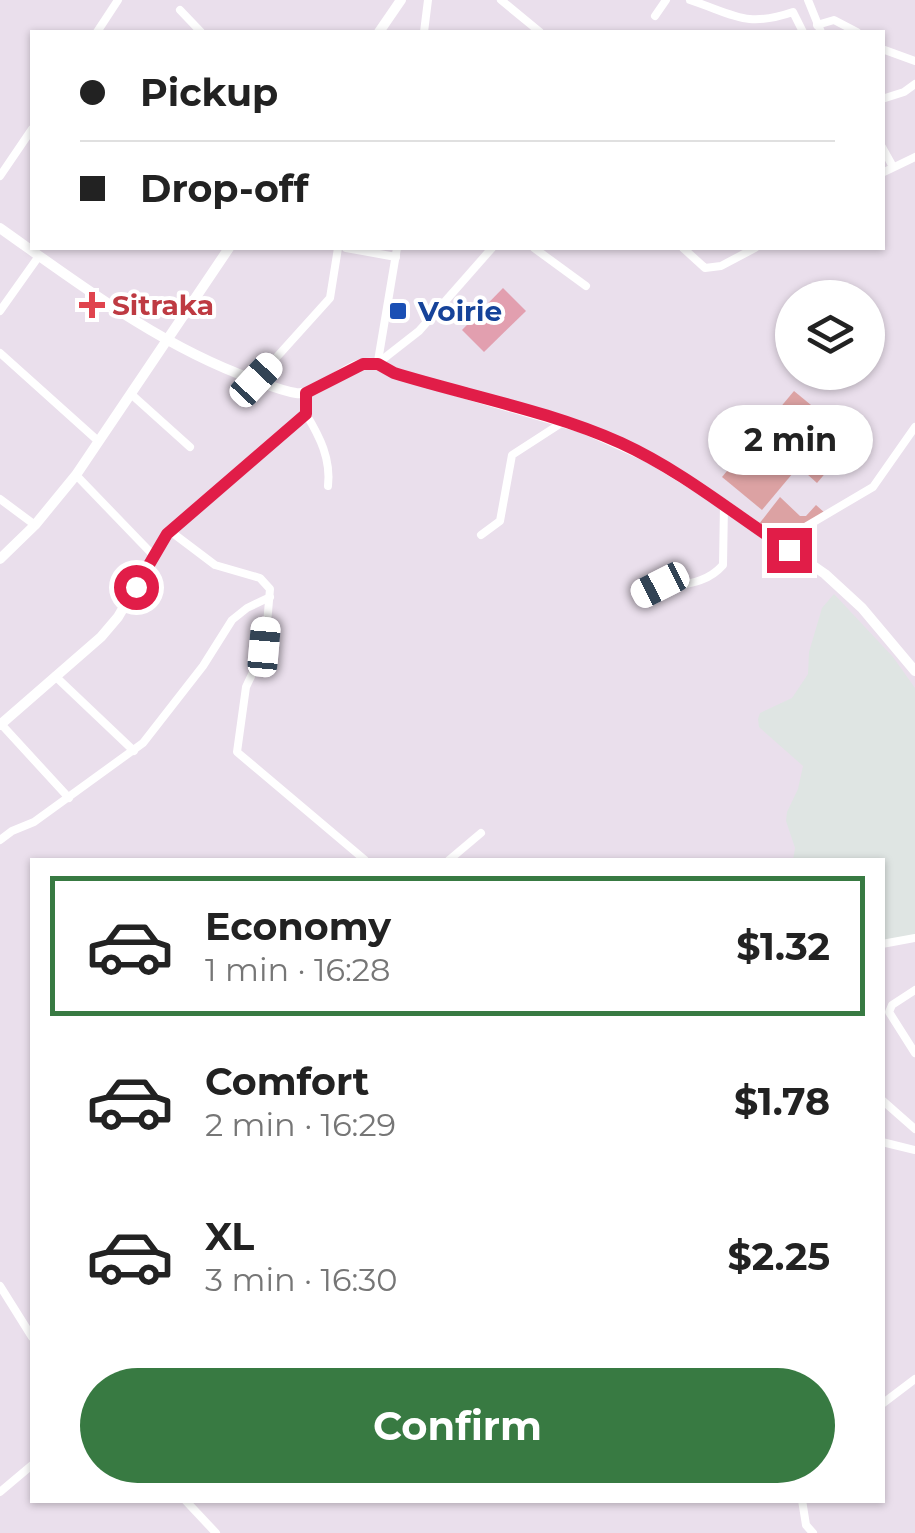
<!DOCTYPE html>
<html lang="en">
<head>
<meta charset="utf-8">
<style>
	:root { --surface:#fff; --page:#f2f2f2; --text:#222; --muted:#767676; --line:#e0e0e0; --accent:#387a42 }
	body { margin:0; font-family:Montserrat,sans-serif; background:var(--page); color:var(--text); height:100vh; display:flex; flex-direction:column; font-size:38px; white-space:nowrap }
	* { box-sizing:border-box; margin:0 }
	p { font-size:32px; color:var(--muted) }
	.icon { flex:none; width:55px; height:55px; fill:none; stroke:currentColor; stroke-width:2; stroke-linecap:round; stroke-linejoin:round }
	.map { position:relative; flex:1; overflow:hidden }
	.sheet { position:absolute; left:30px; top:858px; width:855px; height:645px; display:flex; flex-direction:column; background:var(--surface); border-radius:0px; box-shadow:0 2px 8px #0004 }
	.sheet>* { flex:none }
	.hud { position:absolute; left:30px; top:30px; width:855px; height:220px; border-radius:0px; box-shadow:0 2px 8px #0004; display:grid; align-content:center; height:220px; padding:0 50px; background:var(--surface) }
	.tools { position:absolute; left:775px; top:280px; display:grid; gap:20px }
	.tools a { display:grid; place-items:center; width:110px; height:110px; border-radius:50%; background:var(--surface); box-shadow:0 2px 8px #0004; font-size:50px }
	.end { position:absolute; width:45px; height:45px; margin:-22px; border:12px solid #e11d48; background:#fff; box-shadow:0 0 0 5px #fff }
	.from { border-radius:50% }
	.bubble { position:absolute; height:70px; border-radius:35px; background:var(--surface); box-shadow:0 2px 8px #0004; font-size:32px; font-weight:700; line-height:70px; text-align:center }
	.car { position:absolute; width:30px; height:60px; margin:-30px -15px; border-radius:12px; box-shadow:0 0 8px 2px #0007; background:linear-gradient(#fff 24%,#345 0 40%,#fff 0 76%,#345 0 86%,#fff 0) }
	.hud b { display:flex; align-items:center; gap:35px; height:95px; font-size:38px }
	.hud b+b { border-top:2px solid var(--line) }
	.hud i { width:25px; height:25px; background:var(--text) }
	ul { padding:18px 0 0; list-style:none }
	li { display:flex; align-items:center; gap:30px; height:140px; margin:0 20px 15px; padding:0 30px; border:5px solid transparent; border-radius:0px }
	li div { flex:1 }
	li b { display:block; font-size:38px }
	li em { font-style:normal; font-weight:700 }
	li.on { border-color:var(--accent) }
	li>.icon { width:90px; height:90px; stroke-width:1.5 }
	.primary-button { display:flex; gap:20px; margin-top:auto; padding:20px 50px }
	.primary-button a { flex:1; height:115px; border-radius:60px; background:var(--accent); color:#fff; font-size:40px; font-weight:700; line-height:115px; text-align:center }
	.map>svg:first-child { display:block }
	.industrial { fill:#dfe5e3 }
	.green { fill:#dca2a3 }
	.pitch { fill:#e29faf }
	.lines { fill:none; stroke-linecap:round; stroke-linejoin:round }
	.street { stroke:#fff; stroke-width:8 }
	.secondary { stroke:#fff; stroke-width:10 }
	.route { stroke:#e11d48; stroke-width:12 }
	.health-dot { fill:#e0444e; stroke:#fff; stroke-width:4 }
	.transit-dot { fill:#1a4fb4; stroke:#fff; stroke-width:4 }
	.labels { text-anchor:middle; stroke-width:8; stroke-linejoin:round; paint-order:stroke }
	.health-label { font-size:28px; font-weight:bold; fill:#be3a42; stroke:#fff; text-anchor:start }
	.transit-label { font-size:28px; font-weight:bold; fill:#164399; stroke:#fff; text-anchor:start }
</style>
</head>
<body>
<div class="map">
<svg width="915" height="1533" viewBox="0 0 915 1533">
	<rect width="100%" height="100%" fill="#eadfec"/>
	<path class="industrial" d="M834,594L893,657L915,688V938L883,943L882,860H793L795,848L786,821L787,812L798,789L803,766L759,727L758,719L760,713L792,698L808,674L809,652L822,608Z"/>
	<g class="green">
		<path d="M794,391L834,424L762,510L722,477Z"/>
		<path d="M846,431L855,438L817,483L807,474V469L840,432Z"/>
		<path d="M780,497L800,516H806L816,505L825,513L780,539L759,524Z"/>
	</g>
	<path class="pitch" d="M503,288L526,311L484,352L462,330Z"/>
	<g class="lines">
		<g class="street">
			<path d="M501,0L540,32"/>
			<path d="M690,0C735,15 746,28 793,12L803,32"/>
			<path d="M808,0L821,32"/>
			<path d="M180,10L201,32"/>
			<path d="M655,16L666,0"/>
			<path d="M817,25L834,20L857,32"/>
			<path d="M97,32L118,0"/>
			<path d="M424,32L428,0"/>
			<path d="M882,49L915,61"/>
			<path d="M882,99L904,92L915,84"/>
			<path d="M882,147L892,165"/>
			<path d="M882,173L915,157"/>
			<path d="M0,176L32,129"/>
			<path d="M346,248L396,257"/>
			<path d="M534,248L586,286"/>
			<path d="M683,248L705,268L721,266L755,248"/>
			<path d="M0,311L39,256"/>
			<path d="M0,353L97,440"/>
			<path d="M378,361L397,248"/>
			<path d="M378,363L419,331L492,248"/>
			<path d="M256,380L330,298L338,248"/>
			<path d="M131,394L190,447"/>
			<path d="M306,414C320,437 331,459 328,486"/>
			<path d="M76,475L155,557"/>
			<path d="M0,499L35,525"/>
			<path d="M170,531L215,565L260,578L270,589L265,647L246,687L237,752L365,860"/>
			<path d="M481,535L500,521L512,455L563,422"/>
			<path d="M778,543L873,487L915,427"/>
			<path d="M641,595C669,581 700,591 723,565L724,504"/>
			<path d="M55,676L134,751"/>
			<path d="M1,724L69,798"/>
			<path d="M0,840L12,831L34,822L143,743L203,666L232,620L247,608L270,597"/>
			<path d="M449,860L481,833"/>
			<path d="M882,944L915,938"/>
			<path d="M915,990L892,1005L889,1012L915,1053"/>
			<path d="M882,1100L915,1129"/>
			<path d="M882,1142L915,1150"/>
			<path d="M0,1286L32,1337"/>
			<path d="M882,1404L915,1379"/>
			<path d="M0,1492L32,1465"/>
			<path d="M185,1500L216,1533"/>
			<path d="M802,1500L806,1525L813,1533"/>
		</g>
		<g class="secondary">
			<path d="M379,32L401,0"/>
			<path d="M0,228C79,284 160,346 252,379C266,384 281,391 296,393C324,396 346,359 374,363C381,364 388,370 394,373L582,428L649,458L724,504L825,574L862,608L915,671"/>
			<path d="M0,559L35,525L76,475L229,248"/>
			<path d="M0,725L101,637L118,617L167,534L306,414V393"/>
		</g>
	</g>
	<g class="lines">
		<path class="route" d="M136,587L167,534L306,414V393L363,364H378L394,373C469,396 550,411 621,443C682,471 734,514 789,550"/>
	</g>
	<path class="health-dot" d="M87 290h10v10h10v10h-10v10h-10v-10h-10v-10h10z"/>
	<rect class="transit-dot" x="388" y="301" width="20" height="20" rx="5"/>
	<g class="labels">
		<g class="health-label">
			<text x="112" y="315">Sitraka</text>
		</g>
		<g class="transit-label">
			<text x="418" y="321">Voirie</text>
		</g>
	</g>
</svg>
<div class="tools">
<a><svg class="icon" aria-label="layers" viewBox="0 0 24 24"><path d="M12 4l9 5-9 5-9-5zM3 14l9 5 9-5"/></svg></a>
</div>
<i class="end from" style="left:136px;top:587px"></i>
<i class="end" style="left:789px;top:550px"></i>
<div class="bubble" style="left:708px;top:405px;width:165px">2 min</div>
<i class="car" style="left:256px;top:380px;rotate:43deg"></i>
<i class="car" style="left:660px;top:585px;rotate:243deg"></i>
<i class="car" style="left:264px;top:647px;rotate:5deg"></i>
<div class="hud">
<b><i class="from"></i>Pickup</b>
<b><i></i>Drop-off</b>
</div>
<section class="sheet">
<ul>
<li class="on"><svg class="icon" aria-label="car" viewBox="0 0 24 24"><path d="M5 17H2v-5l4-1 3-4h7l3 4 3 1v5h-3M9 17h6M6 11h13"/><circle cx="7" cy="17" r="2"/><circle cx="17" cy="17" r="2"/></svg><div><b>Economy</b><p>1 min · 16:28</p></div><em>$1.32</em></li>
<li><svg class="icon" aria-label="car" viewBox="0 0 24 24"><path d="M5 17H2v-5l4-1 3-4h7l3 4 3 1v5h-3M9 17h6M6 11h13"/><circle cx="7" cy="17" r="2"/><circle cx="17" cy="17" r="2"/></svg><div><b>Comfort</b><p>2 min · 16:29</p></div><em>$1.78</em></li>
<li><svg class="icon" aria-label="car" viewBox="0 0 24 24"><path d="M5 17H2v-5l4-1 3-4h7l3 4 3 1v5h-3M9 17h6M6 11h13"/><circle cx="7" cy="17" r="2"/><circle cx="17" cy="17" r="2"/></svg><div><b>XL</b><p>3 min · 16:30</p></div><em>$2.25</em></li>
</ul>
<div class="primary-button"><a>Confirm</a></div>
</section>
</div>
</body>
</html>
